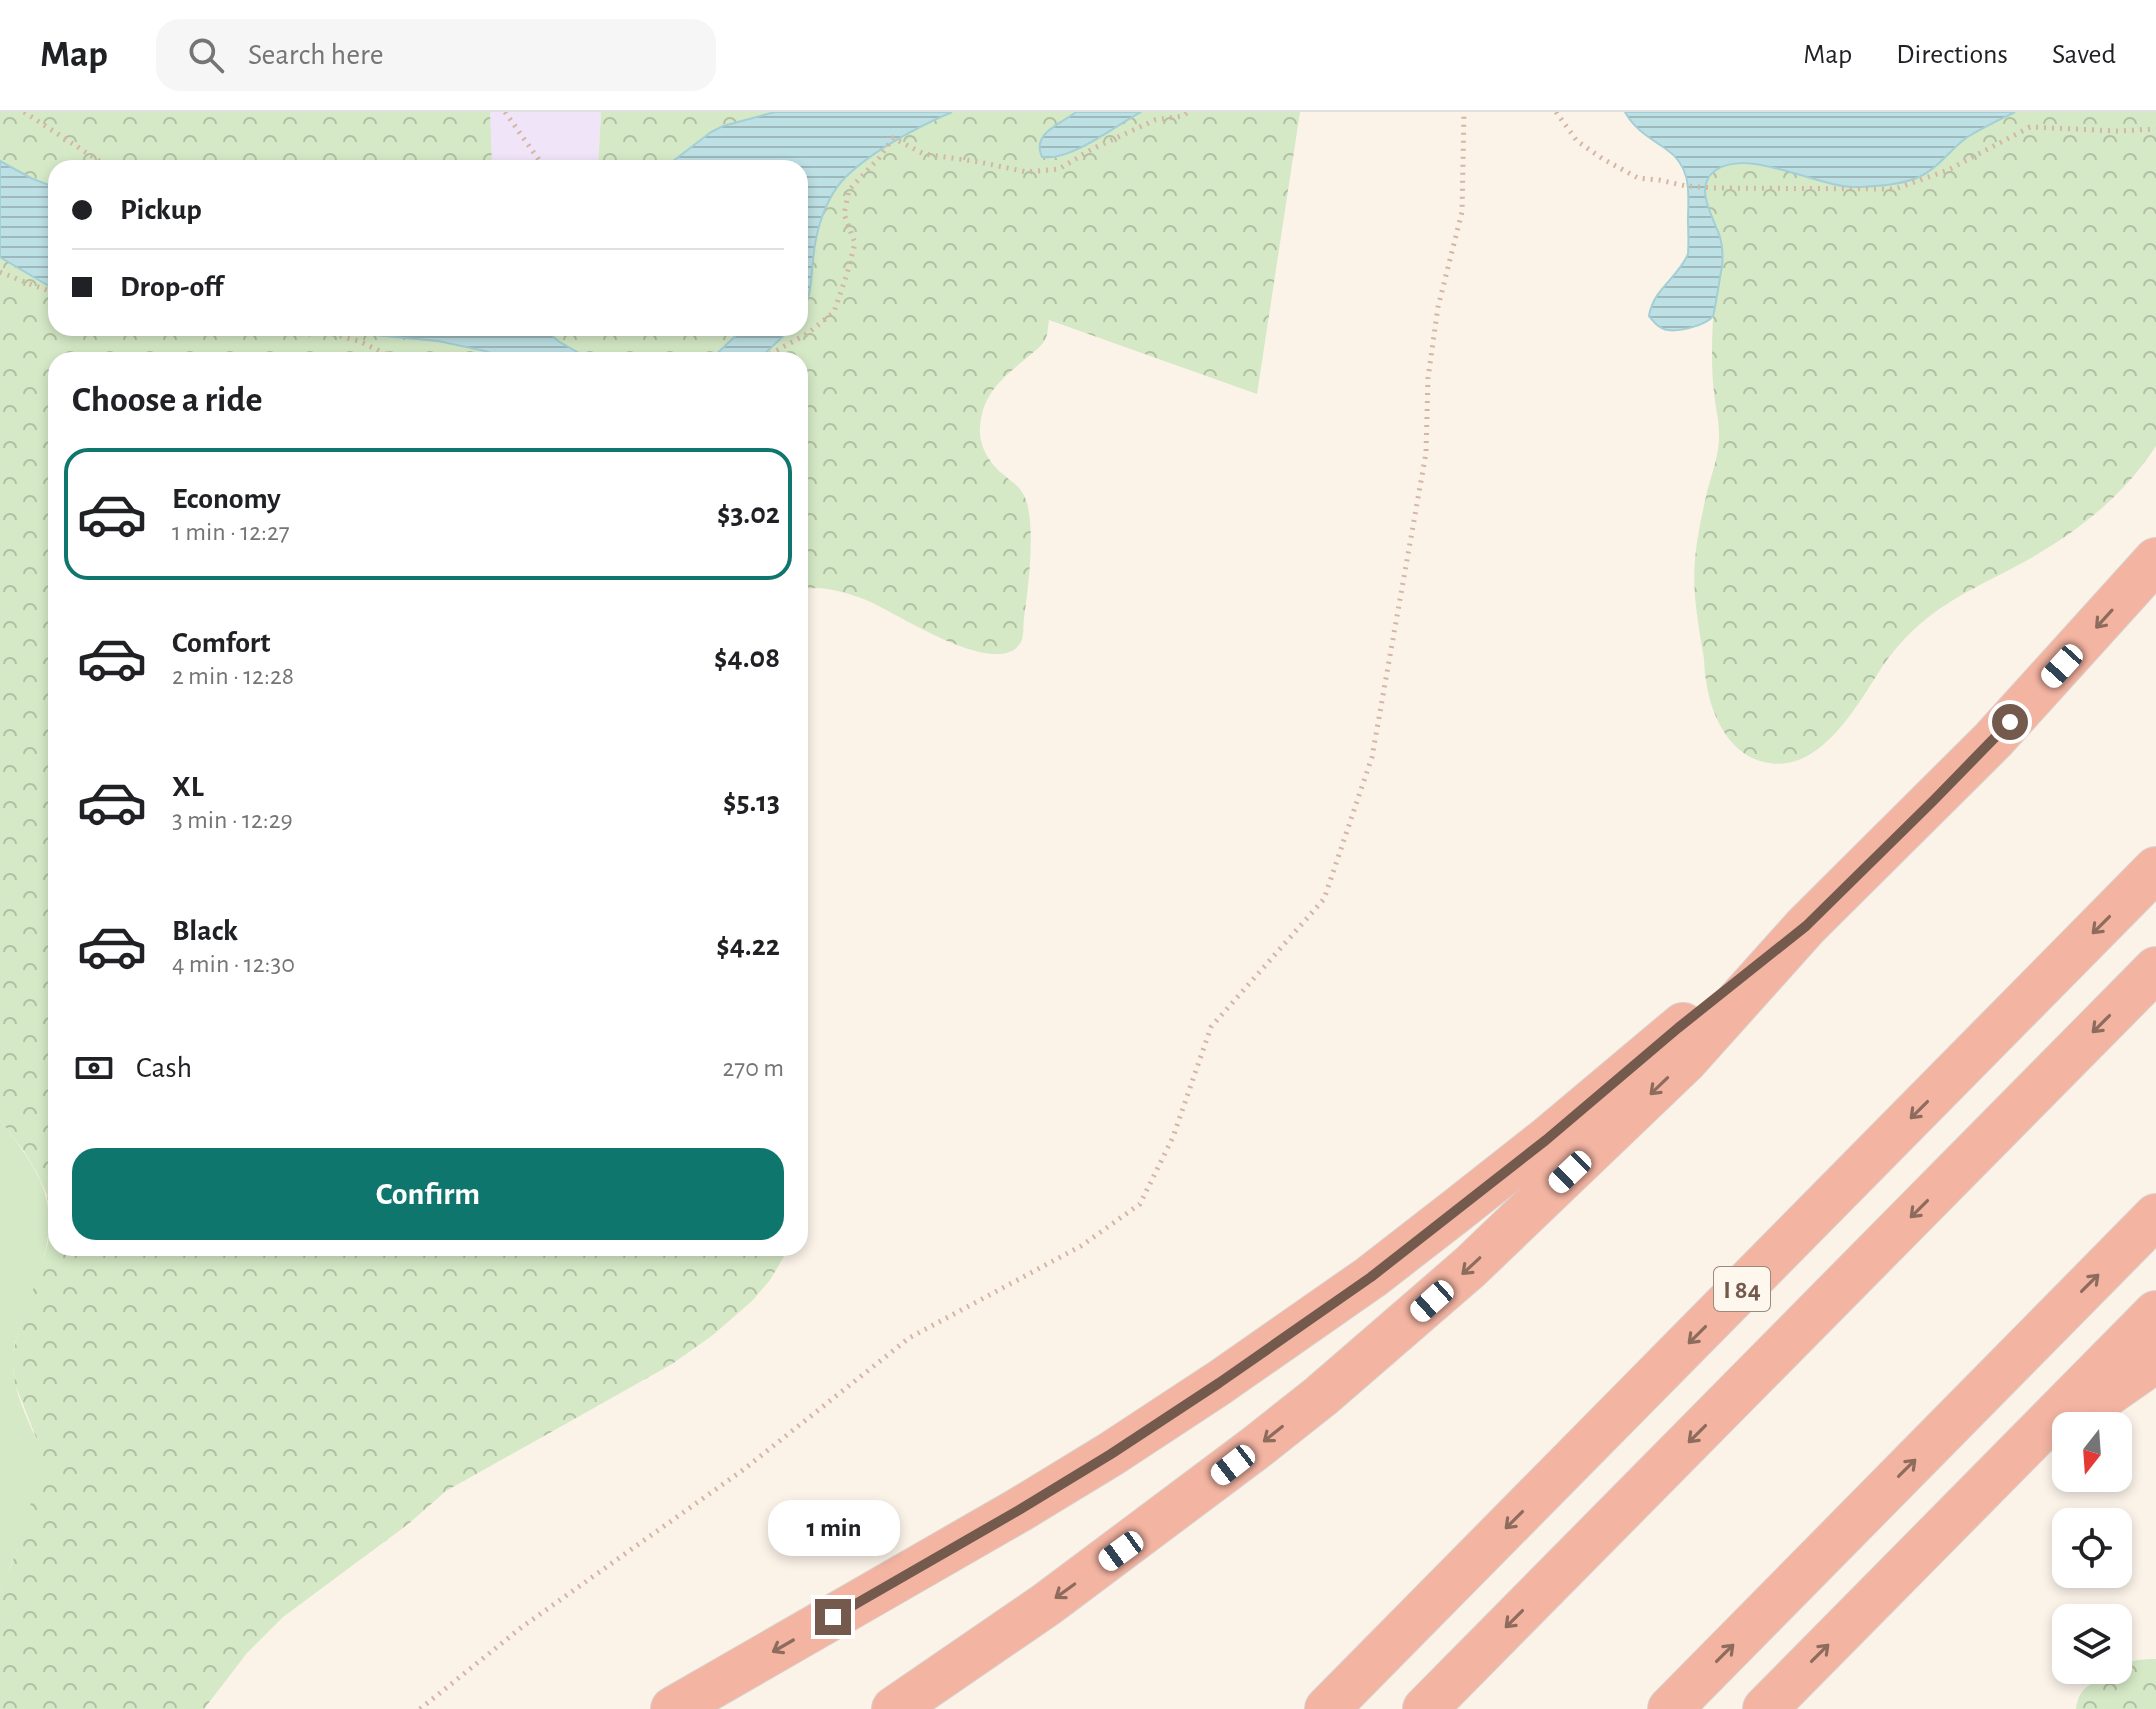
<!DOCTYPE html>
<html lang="en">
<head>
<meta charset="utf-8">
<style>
	:root { --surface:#fff; --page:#f6f6f6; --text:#202124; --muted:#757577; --line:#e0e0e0; --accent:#0f766e }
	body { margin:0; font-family:"Alegreya Sans",sans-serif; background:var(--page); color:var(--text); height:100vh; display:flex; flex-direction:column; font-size:30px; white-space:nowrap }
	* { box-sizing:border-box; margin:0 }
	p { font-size:26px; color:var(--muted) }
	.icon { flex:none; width:44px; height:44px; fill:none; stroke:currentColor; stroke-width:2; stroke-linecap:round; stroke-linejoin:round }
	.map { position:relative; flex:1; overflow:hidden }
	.details { position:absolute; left:48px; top:240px; width:760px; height:904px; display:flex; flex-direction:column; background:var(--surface); border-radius:24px; box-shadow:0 4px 12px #0003 }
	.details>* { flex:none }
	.guide { position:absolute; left:48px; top:48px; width:760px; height:176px; border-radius:24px; box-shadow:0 4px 12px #0003; display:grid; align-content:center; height:176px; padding:0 24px; background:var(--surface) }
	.needle { width:52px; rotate:197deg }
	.fabs { position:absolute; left:2052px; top:1300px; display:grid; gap:16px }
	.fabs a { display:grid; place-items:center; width:80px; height:80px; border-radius:16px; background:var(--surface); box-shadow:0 4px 12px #0003; font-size:40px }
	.end { position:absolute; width:36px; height:36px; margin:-18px; border:10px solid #745a4d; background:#fff; box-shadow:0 0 0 4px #fff }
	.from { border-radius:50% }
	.bubble { position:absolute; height:56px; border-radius:24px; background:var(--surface); box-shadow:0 4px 12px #0003; font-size:26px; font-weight:600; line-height:56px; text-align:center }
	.car { position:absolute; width:24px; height:48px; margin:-24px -12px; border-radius:10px; box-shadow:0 0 6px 2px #0007; background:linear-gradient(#fff 24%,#345 0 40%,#fff 0 76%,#345 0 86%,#fff 0) }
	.guide b { display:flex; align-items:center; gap:28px; height:76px; font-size:30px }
	.guide b+b { border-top:2px solid var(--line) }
	.guide i { width:20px; height:20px; background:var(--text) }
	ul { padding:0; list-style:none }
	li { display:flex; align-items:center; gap:24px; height:132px; margin:0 16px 12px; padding:0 8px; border:4px solid transparent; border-radius:24px }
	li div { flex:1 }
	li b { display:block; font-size:30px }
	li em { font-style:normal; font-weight:600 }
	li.current { border-color:var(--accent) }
	li>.icon { width:72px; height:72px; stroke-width:1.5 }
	h2 { padding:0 24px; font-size:36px; line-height:96px }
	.pay { display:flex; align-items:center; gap:20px; height:88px; padding:0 24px; font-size:30px }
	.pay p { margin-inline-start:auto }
	.button { display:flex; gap:16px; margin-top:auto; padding:16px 24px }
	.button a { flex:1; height:92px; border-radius:24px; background:var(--accent); color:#fff; font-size:32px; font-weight:600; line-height:92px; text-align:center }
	header { display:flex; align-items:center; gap:48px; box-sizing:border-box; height:112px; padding:0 40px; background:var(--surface); border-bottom:2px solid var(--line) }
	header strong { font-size:38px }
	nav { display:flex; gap:44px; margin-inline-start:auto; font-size:28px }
	.search { width:560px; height:72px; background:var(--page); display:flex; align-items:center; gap:20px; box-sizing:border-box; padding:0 28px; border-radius:24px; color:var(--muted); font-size:30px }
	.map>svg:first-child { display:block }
	.education { fill:#f0e4f8 }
	.grass { fill:#d5e9c6 }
	.forest { fill:url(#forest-crowns) }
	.water { fill:url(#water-rules); stroke:#a3cfd6; stroke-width:2 }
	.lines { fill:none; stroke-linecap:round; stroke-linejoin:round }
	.highway-casing { stroke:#d8d1cd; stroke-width:46 }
	.path { stroke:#d5b5a3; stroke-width:5; stroke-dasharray:2 6; stroke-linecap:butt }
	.highway { stroke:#f3b4a2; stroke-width:44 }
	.oneway { stroke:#8d6c5e }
	.route { stroke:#745a4d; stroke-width:10 }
	.labels { text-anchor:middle; stroke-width:7; stroke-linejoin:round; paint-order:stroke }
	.shield { fill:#fef7ee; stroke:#9d897d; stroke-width:2 }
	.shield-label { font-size:26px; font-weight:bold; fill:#745a4d }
</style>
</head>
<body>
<header>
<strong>Map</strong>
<div class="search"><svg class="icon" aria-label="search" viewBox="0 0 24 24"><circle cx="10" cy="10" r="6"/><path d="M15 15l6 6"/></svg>Search here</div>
<nav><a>Map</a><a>Directions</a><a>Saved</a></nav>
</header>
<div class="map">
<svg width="2156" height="1597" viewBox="0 0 2156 1597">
	<defs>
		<pattern id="forest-crowns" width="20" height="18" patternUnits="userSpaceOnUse" patternTransform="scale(2)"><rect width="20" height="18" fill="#d5e9c6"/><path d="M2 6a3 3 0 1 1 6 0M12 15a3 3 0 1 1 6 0" fill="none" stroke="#b1c0a3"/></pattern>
		<pattern id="water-rules" width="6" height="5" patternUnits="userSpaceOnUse" patternTransform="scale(2)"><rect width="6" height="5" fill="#bde0e4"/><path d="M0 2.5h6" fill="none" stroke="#9eb9bb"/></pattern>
	</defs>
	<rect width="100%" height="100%" fill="#fbf3e8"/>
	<path class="education" d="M0,0H601L598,56H56V121L0,97Z"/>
	<path class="grass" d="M0,1008C55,1078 61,1102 31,1187C24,1206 14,1225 13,1245C11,1270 22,1294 31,1316C34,1322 40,1331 41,1338C44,1360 12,1459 0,1478Z"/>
	<g class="forest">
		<path d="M0,0H490L492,56H56V76L31,66L0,49Z"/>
		<path d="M601,0H1300L1257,282L1049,208C1048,213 1048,221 1046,226C1043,233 1035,239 1029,244C1004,265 982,280 980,316C979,335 990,352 1004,363C1010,369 1018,373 1022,380C1038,402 1028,479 1024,506C1023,513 1024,525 1021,530C998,570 894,499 866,488C851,482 834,477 818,476C812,476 806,477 800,476V248H56V1136H786L783,1146L770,1168L753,1188L713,1223L672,1252L446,1379L407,1413L283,1505L247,1541L204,1597H0V1478L12,1452L33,1384L38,1361L41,1338L15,1272L12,1247L17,1223L41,1155L48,1131L50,1108L47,1083L37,1061L24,1039L0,1008V97L56,121V216H800V56H598Z"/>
		<path d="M1933,0H2156V334C2124,383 2081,417 2031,446C1994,467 1952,484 1920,512C1907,523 1894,538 1884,552C1857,593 1819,667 1760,649C1727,639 1710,600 1706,568C1704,560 1705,550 1703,541C1698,510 1692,479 1695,447C1697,425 1702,402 1707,380C1712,361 1720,340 1719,321C1719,307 1715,294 1714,280C1711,256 1712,230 1713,206C1714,184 1724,161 1723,139C1721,116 1688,75 1717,57C1751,37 1816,75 1855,75C1875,75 1897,71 1916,66Z"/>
		<path d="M2156,1547V1597H2076C2079,1572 2095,1572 2112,1558H2118V1554C2130,1548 2143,1547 2156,1547Z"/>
	</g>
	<g class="water">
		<path d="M775,0H952C917,15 866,42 841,70C828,86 820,107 816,127C810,153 815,181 800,205V56H664L711,20L723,14Z"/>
		<path d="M1076,0H1141C1116,13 1070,50 1042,45C1031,21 1061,12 1076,0Z"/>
		<path d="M1625,0H2015C1999,8 1981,16 1966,26C1950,38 1937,57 1919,65C1901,73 1878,74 1859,75C1819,77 1750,35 1716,58C1692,74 1714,106 1720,125C1723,135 1723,145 1722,155C1720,163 1715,199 1713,204C1707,213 1679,220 1668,218C1659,217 1654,210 1649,204C1653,177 1678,166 1688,142C1689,130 1688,117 1688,105C1689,78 1691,54 1666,37C1650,26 1635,18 1625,0Z"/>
		<path d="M0,49L31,66L56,76V176L49,174L0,145Z"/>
		<path d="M299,216H545L558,229L591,248H510L485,239L438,229Z"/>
		<path d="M744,216H792L758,248H710Z"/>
	</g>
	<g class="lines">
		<defs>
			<g id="highway">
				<path d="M2099,1288L2156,1248"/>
				<path d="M673,1597L1019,1398L1111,1342L1219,1271L1371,1165L1456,1099L1546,1028L1683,913"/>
				<path d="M894,1597L1047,1492L1254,1337L1321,1284L1470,1155L1685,949L1806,814L1993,628L2156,448"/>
				<path d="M1327,1597L2156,757"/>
				<path d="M1425,1597L2156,857"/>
				<path d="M1670,1597L2156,1104"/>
				<path d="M1765,1597L2156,1201"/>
			</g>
		</defs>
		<use href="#highway" class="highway-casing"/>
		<g class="path">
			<path d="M24,0L110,56"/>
			<path d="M505,0L539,48V56"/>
			<path d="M1556,0L1577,29L1603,47L1638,66L1659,68L1686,74L1714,76L1895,77L1948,58L2030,15L2118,19L2156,17"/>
			<path d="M0,160L32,173L56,181"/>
			<path d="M189,216L235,222L252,220L309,222L325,220L359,229L390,244L408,248"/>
			<path d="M764,248L770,242L807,222L834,200L847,162L855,131L844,102L849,78L879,46L893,26L924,42L979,50L1027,60L1059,57L1092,37L1155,8L1183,4L1188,0"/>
			<path d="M420,1597L522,1515L743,1358L909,1226L1081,1134L1140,1092L1173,1025L1211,915L1324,787L1372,645L1426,341L1428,266L1438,195L1462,100L1464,0"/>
		</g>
		<use href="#highway" class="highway"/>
	</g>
	<defs><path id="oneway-shaft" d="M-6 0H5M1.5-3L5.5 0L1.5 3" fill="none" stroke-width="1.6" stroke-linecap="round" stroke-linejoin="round" transform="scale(2)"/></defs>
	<g class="oneway">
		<use href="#oneway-shaft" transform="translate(2104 507) rotate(132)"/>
		<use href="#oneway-shaft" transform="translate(2101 813) rotate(135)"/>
		<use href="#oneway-shaft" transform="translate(2101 912) rotate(135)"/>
		<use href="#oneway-shaft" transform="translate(1659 974) rotate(136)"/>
		<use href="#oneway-shaft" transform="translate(1919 998) rotate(135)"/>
		<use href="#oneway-shaft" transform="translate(1919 1097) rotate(135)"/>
		<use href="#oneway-shaft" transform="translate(1471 1154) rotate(137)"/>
		<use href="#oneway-shaft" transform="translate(2090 1171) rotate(-45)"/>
		<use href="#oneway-shaft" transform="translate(1697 1223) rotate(135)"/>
		<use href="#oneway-shaft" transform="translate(1273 1322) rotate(141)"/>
		<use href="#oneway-shaft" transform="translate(1697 1322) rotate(135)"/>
		<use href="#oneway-shaft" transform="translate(1907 1356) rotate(-45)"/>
		<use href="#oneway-shaft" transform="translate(1514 1408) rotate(135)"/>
		<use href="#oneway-shaft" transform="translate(1065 1479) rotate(144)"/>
		<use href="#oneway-shaft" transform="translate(1514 1507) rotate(135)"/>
		<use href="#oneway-shaft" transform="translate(783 1534) rotate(150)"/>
		<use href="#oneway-shaft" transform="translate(1725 1541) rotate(-45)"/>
		<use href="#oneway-shaft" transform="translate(1820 1541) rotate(-45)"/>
	</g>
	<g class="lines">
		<path class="route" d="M833,1505L1019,1398L1111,1342L1219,1271L1371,1165L1546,1028L1678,916L1806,814L1933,689L2010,610"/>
	</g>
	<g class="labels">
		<rect class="shield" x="1714" y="1155" width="56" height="44" rx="6"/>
		<g class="shield-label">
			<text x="1742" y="1186">I 84</text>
		</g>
	</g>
</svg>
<div class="fabs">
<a><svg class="needle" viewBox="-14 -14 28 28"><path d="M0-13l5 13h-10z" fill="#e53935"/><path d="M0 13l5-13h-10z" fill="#757577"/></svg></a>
<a><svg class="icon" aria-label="locate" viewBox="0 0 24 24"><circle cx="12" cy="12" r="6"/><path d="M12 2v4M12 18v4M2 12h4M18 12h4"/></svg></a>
<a><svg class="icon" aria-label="layers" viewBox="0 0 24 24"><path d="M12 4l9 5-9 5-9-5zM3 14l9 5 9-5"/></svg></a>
</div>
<i class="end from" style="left:2010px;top:610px"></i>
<i class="end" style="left:833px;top:1505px"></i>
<div class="bubble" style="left:768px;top:1388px;width:132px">1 min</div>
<i class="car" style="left:2062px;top:554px;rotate:222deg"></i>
<i class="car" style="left:1570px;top:1060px;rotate:226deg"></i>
<i class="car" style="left:1432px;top:1189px;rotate:228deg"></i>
<i class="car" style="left:1233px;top:1353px;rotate:232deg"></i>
<i class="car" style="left:1121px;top:1439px;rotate:234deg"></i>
<div class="guide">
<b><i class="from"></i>Pickup</b>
<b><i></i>Drop-off</b>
</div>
<section class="details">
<h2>Choose a ride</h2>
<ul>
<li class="current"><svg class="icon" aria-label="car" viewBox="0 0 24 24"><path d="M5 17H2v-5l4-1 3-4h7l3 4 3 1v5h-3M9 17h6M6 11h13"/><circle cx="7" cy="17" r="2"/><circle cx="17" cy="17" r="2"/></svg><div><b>Economy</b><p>1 min · 12:27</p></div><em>$3.02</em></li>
<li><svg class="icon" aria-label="car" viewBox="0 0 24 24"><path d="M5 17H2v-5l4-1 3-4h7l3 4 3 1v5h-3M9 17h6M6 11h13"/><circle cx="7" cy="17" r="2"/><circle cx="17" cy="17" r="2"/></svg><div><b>Comfort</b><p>2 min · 12:28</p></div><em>$4.08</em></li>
<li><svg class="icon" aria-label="car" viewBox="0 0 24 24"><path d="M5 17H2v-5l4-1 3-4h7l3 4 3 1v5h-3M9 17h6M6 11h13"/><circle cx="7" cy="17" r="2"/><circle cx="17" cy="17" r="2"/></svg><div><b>XL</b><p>3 min · 12:29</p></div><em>$5.13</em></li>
<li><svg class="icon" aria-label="car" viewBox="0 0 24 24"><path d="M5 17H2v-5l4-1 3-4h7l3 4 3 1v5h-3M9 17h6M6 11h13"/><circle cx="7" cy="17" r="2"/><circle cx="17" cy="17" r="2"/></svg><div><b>Black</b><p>4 min · 12:30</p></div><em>$4.22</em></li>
</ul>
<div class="pay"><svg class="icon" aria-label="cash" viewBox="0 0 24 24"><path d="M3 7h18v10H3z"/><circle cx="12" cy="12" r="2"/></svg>Cash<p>270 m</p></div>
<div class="button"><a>Confirm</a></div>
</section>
</div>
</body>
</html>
